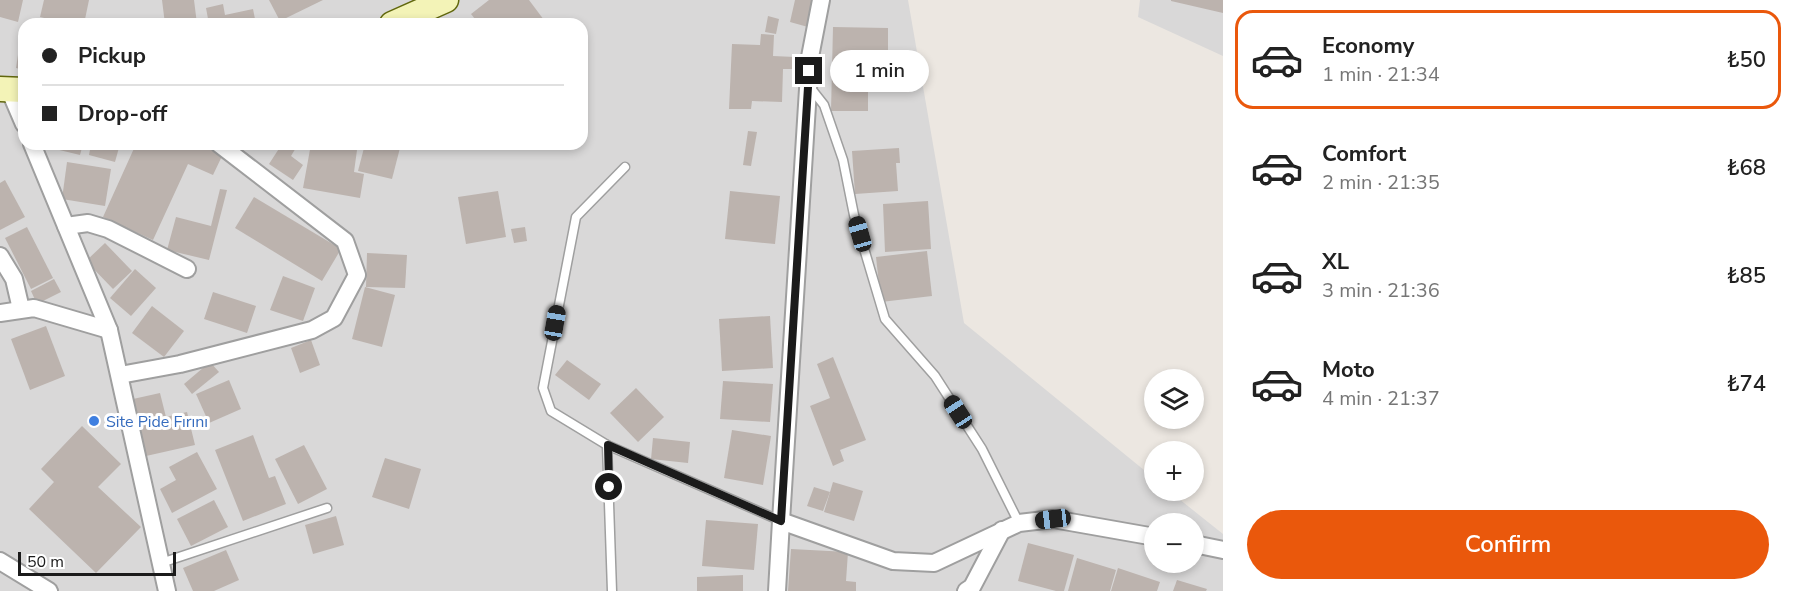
<!DOCTYPE html>
<html lang="en">
<head>
<meta charset="utf-8">
<style>
	:root { --surface:#fff; --page:#f6f6f6; --text:#222; --muted:#767676; --line:#e0e0e0; --accent:#ea580c }
	body { margin:0; font-family:"Nunito Sans",sans-serif; background:var(--page); color:var(--text); height:100vh; display:flex; flex-direction:column; font-size:22px; white-space:nowrap }
	* { box-sizing:border-box; margin:0 }
	p { font-size:20px; color:var(--muted) }
	.icon { flex:none; width:33px; height:33px; fill:none; stroke:currentColor; stroke-width:2; stroke-linecap:round; stroke-linejoin:round }
	.map { position:relative; flex:1; overflow:hidden }
	.details { display:flex; flex-direction:column; background:var(--surface); width:570px }
	.details>* { flex:none }
	.hud { position:absolute; left:18px; top:18px; width:570px; height:132px; border-radius:18px; box-shadow:0 3px 9px #0003; display:grid; align-content:center; height:132px; padding:0 24px; background:var(--surface) }
	.controls { position:absolute; left:1144px; top:369px; display:grid; gap:12px }
	.controls a { display:grid; place-items:center; width:60px; height:60px; border-radius:50%; background:var(--surface); box-shadow:0 3px 9px #0003; font-size:30px }
	.scale { position:absolute; left:18px; bottom:15px; width:158px; box-sizing:border-box; padding-left:6px; border:3px solid #1b1b1b; border-top:0; font-size:16px; line-height:21px; white-space:nowrap; color:#1b1b1b; -webkit-text-stroke:4px #fff; paint-order:stroke }
	.end { position:absolute; width:27px; height:27px; margin:-14px; border:8px solid #1b1b1b; background:#fff; box-shadow:0 0 0 3px #fff }
	.from { border-radius:50% }
	.bubble { position:absolute; height:42px; border-radius:21px; background:var(--surface); box-shadow:0 3px 9px #0003; font-size:20px; font-weight:600; line-height:42px; text-align:center }
	.car { position:absolute; width:18px; height:36px; margin:-18px -9px; border-radius:8px; box-shadow:0 0 4px 2px #0007; background:linear-gradient(#222 24%,#8ab4d8 0 40%,#222 0 76%,#8ab4d8 0 86%,#222 0) }
	.hud b { display:flex; align-items:center; gap:21px; height:57px; font-size:22px }
	.hud b+b { border-top:2px solid var(--line) }
	.hud i { width:15px; height:15px; background:var(--text) }
	ul { padding:10px 0 0; list-style:none }
	li { display:flex; align-items:center; gap:18px; height:99px; margin:0 12px 9px; padding:0 12px; border:3px solid transparent; border-radius:18px }
	li div { flex:1 }
	li b { display:block; font-size:22px }
	li em { font-style:normal; font-weight:600 }
	li.active { border-color:var(--accent) }
	li>.icon { width:54px; height:54px; stroke-width:1.5 }
	.primary-button { display:flex; gap:12px; margin-top:auto; padding:12px 24px }
	.primary-button a { flex:1; height:69px; border-radius:36px; background:var(--accent); color:#fff; font-size:24px; font-weight:600; line-height:69px; text-align:center }
	main { display:flex; flex:1; min-height:0 }
	.map>svg:first-child { display:block }
	.residential { fill:#d9d8d8; fill-rule:evenodd }
	.building { fill:#bcb3ae }
	.lines { fill:none; stroke-linecap:round; stroke-linejoin:round }
	.service-casing { stroke:#9f9f9f; stroke-width:11 }
	.minor-casing { stroke:#9f9f9f; stroke-width:20 }
	.secondary-casing { stroke:#61670d; stroke-width:27 }
	.service { stroke:#fff; stroke-width:8 }
	.minor { stroke:#fff; stroke-width:16 }
	.secondary { stroke:#f3f3b7; stroke-width:24 }
	.route { stroke:#1b1b1b; stroke-width:8 }
	.shop-dot { fill:#3f7fe0; stroke:#fff; stroke-width:2 }
	.labels { text-anchor:middle; stroke-width:6; stroke-linejoin:round; paint-order:stroke }
	.shop-label { font-size:16px; fill:#366cbe; stroke:#fff; text-anchor:start }
</style>
</head>
<body>
<main>
<div class="map">
<svg width="1223" height="591" viewBox="0 0 1223 591">
	<rect width="100%" height="100%" fill="#ece7e1"/>
	<g class="residential">
		<path d="M0,0H908L964,323L1155,479V490L1169,491L1223,534V591H0ZM24,24H582V144H24ZM1155,524H1194V562H1155Z"/>
		<path d="M1140,0H1223V56L1138,17Z"/>
	</g>
	<g class="building">
		<path d="M0,0H23L18,22L0,17Z"/>
		<path d="M44,0H89L84,24H70L40,17Z"/>
		<path d="M162,0H194L197,24H165Z"/>
		<path d="M269,0H323L280,21Z"/>
		<path d="M489,0H529L547,24H479L471,14Z"/>
		<path d="M795,0H814L808,27L790,22Z"/>
		<path d="M1171,0H1223V13L1171,1Z"/>
		<path d="M223,4L225,15L253,9L256,24H209L206,8Z"/>
		<path d="M768,16L779,19L776,34L765,32Z"/>
		<path d="M833,27L888,28V81L868,80V111H831Z"/>
		<path d="M22,28H24V70L16,68Z"/>
		<path d="M761,34L774,35L773,56L795,57V69H783L782,102L752,101L751,109H729L732,44L760,45Z"/>
		<path d="M748,131L757,132L751,166L743,165Z"/>
		<path d="M48,144H83L80,155L47,147Z"/>
		<path d="M91,144H120L115,162L89,155Z"/>
		<path d="M136,144H201L223,154L213,175L188,164L153,240L103,217Z"/>
		<path d="M282,144H293L297,146L291,156L303,165L293,180L269,164Z"/>
		<path d="M311,144H334L333,146L357,150L354,172L364,174L360,198L303,188Z"/>
		<path d="M365,144H401L392,179L358,171Z"/>
		<path d="M899,148L900,163H896L898,191L855,194L852,151Z"/>
		<path d="M67,162L111,169L105,206L62,199Z"/>
		<path d="M5,180L25,217L0,230V183Z"/>
		<path d="M220,189L227,190L209,260L167,250L176,217L211,226Z"/>
		<path d="M498,191L506,237L466,244L458,197Z"/>
		<path d="M730,191L780,196L775,244L725,239Z"/>
		<path d="M254,197L341,249L322,281L235,228Z"/>
		<path d="M928,201L931,249L885,252L883,204Z"/>
		<path d="M27,227L53,278L31,289L5,238Z"/>
		<path d="M525,227L527,241L514,243L511,229Z"/>
		<path d="M105,243L132,271L113,289L86,261Z"/>
		<path d="M927,251L932,296L881,302L876,257Z"/>
		<path d="M367,253L407,255L405,288L366,287Z"/>
		<path d="M135,269L156,288L131,316L110,298Z"/>
		<path d="M283,276L315,288L303,321L270,310Z"/>
		<path d="M54,279L61,292L37,304L31,291Z"/>
		<path d="M365,287L395,295L382,347L352,339Z"/>
		<path d="M213,292L256,306L247,333L204,319Z"/>
		<path d="M152,306L184,331L164,357L132,333Z"/>
		<path d="M770,316L773,368L722,371L719,319Z"/>
		<path d="M46,326L65,376L30,390L11,339Z"/>
		<path d="M311,340L320,365L300,373L291,348Z"/>
		<path d="M833,357L866,440L840,450L844,461L833,466L810,406L830,398L817,364Z"/>
		<path d="M567,360L601,384L589,400L555,375Z"/>
		<path d="M210,362L219,372L192,394L184,384Z"/>
		<path d="M229,380L241,409L209,423L196,394Z"/>
		<path d="M723,381L773,384L770,422L720,419Z"/>
		<path d="M636,388L664,417L638,442L610,413Z"/>
		<path d="M160,393L166,417L187,412L195,445L146,456L133,399Z"/>
		<path d="M82,426L121,464L98,487L141,527L96,573L29,509L54,482L41,469Z"/>
		<path d="M732,430L771,436L763,485L724,478Z"/>
		<path d="M253,435L269,478L275,476L286,504L243,521L215,450Z"/>
		<path d="M653,438L690,442L688,463L651,459Z"/>
		<path d="M304,445L327,489L298,504L275,459Z"/>
		<path d="M197,452L217,489L172,513L160,489L176,480L169,467Z"/>
		<path d="M385,458L421,469L409,509L372,497Z"/>
		<path d="M833,482L863,491L854,521L824,512Z"/>
		<path d="M814,487L830,492L823,511L807,506Z"/>
		<path d="M214,500L228,527L191,546L177,519Z"/>
		<path d="M336,516L344,545L313,554L305,525Z"/>
		<path d="M706,520L758,524L754,570L702,566Z"/>
		<path d="M1028,543L1074,555L1064,591H1056L1018,581Z"/>
		<path d="M791,549L848,552L846,581L856,582V591H788Z"/>
		<path d="M226,550L239,580L214,591H193L183,568Z"/>
		<path d="M1077,558L1116,570L1110,591H1068Z"/>
		<path d="M1118,568L1160,582L1157,591H1111Z"/>
		<path d="M743,575V591H697V577Z"/>
		<path d="M1177,580L1207,589L1206,591H1173Z"/>
	</g>
	<g class="lines">
		<defs>
			<g id="service">
				<path d="M809,86L824,105L843,160L854,215L885,319L935,376L982,449L1019,523"/>
				<path d="M625,167L576,217L543,388L551,411L607,445L781,521"/>
				<path d="M607,445L612,591"/>
				<path d="M161,563L327,508"/>
			</g>
			<g id="minor">
				<path d="M9,89L24,124"/>
				<path d="M32,144L109,330L167,591"/>
				<path d="M66,226L88,223L108,229L187,269"/>
				<path d="M0,256L14,279L21,309"/>
				<path d="M0,313L34,308L109,330"/>
				<path d="M120,375L180,364L312,330L334,318L357,275L345,241L219,144"/>
				<path d="M781,521L810,57L821,0"/>
				<path d="M1194,544L1223,550"/>
				<path d="M0,561L49,591"/>
				<path d="M777,591L781,521L893,561L934,563L1019,523L1053,519L1155,537"/>
				<path d="M966,591L972,587L1002,530"/>
			</g>
			<g id="secondary">
				<path d="M392,24L446,0"/>
				<path d="M0,89L24,90"/>
			</g>
		</defs>
		<use href="#service" class="service-casing"/>
		<use href="#minor" class="minor-casing"/>
		<use href="#secondary" class="secondary-casing"/>
		<use href="#service" class="service"/>
		<use href="#minor" class="minor"/>
		<use href="#secondary" class="secondary"/>
	</g>
	<g class="lines">
		<path class="route" d="M609,487L608,445L781,521L809,71"/>
	</g>
	<circle class="shop-dot" cx="94" cy="421" r="6"/>
	<g class="labels">
		<g class="shop-label">
			<text x="106" y="427">Site Pide Fırını</text>
		</g>
	</g>
</svg>
<div class="controls">
<a><svg class="icon" aria-label="layers" viewBox="0 0 24 24"><path d="M12 4l9 5-9 5-9-5zM3 14l9 5 9-5"/></svg></a>
<a>+</a>
<a>−</a>
</div>
<div class="scale">50 m</div>
<i class="end from" style="left:609px;top:487px"></i>
<i class="end" style="left:809px;top:71px"></i>
<div class="bubble" style="left:830px;top:50px;width:99px">1 min</div>
<i class="car" style="left:860px;top:234px;rotate:344deg"></i>
<i class="car" style="left:555px;top:323px;rotate:10deg"></i>
<i class="car" style="left:958px;top:412px;rotate:327deg"></i>
<i class="car" style="left:1053px;top:519px;rotate:263deg"></i>
<div class="hud">
<b><i class="from"></i>Pickup</b>
<b><i></i>Drop-off</b>
</div>
</div>
<section class="details">
<ul>
<li class="active"><svg class="icon" aria-label="car" viewBox="0 0 24 24"><path d="M5 17H2v-5l4-1 3-4h7l3 4 3 1v5h-3M9 17h6M6 11h13"/><circle cx="7" cy="17" r="2"/><circle cx="17" cy="17" r="2"/></svg><div><b>Economy</b><p>1 min · 21:34</p></div><em>₺50</em></li>
<li><svg class="icon" aria-label="car" viewBox="0 0 24 24"><path d="M5 17H2v-5l4-1 3-4h7l3 4 3 1v5h-3M9 17h6M6 11h13"/><circle cx="7" cy="17" r="2"/><circle cx="17" cy="17" r="2"/></svg><div><b>Comfort</b><p>2 min · 21:35</p></div><em>₺68</em></li>
<li><svg class="icon" aria-label="car" viewBox="0 0 24 24"><path d="M5 17H2v-5l4-1 3-4h7l3 4 3 1v5h-3M9 17h6M6 11h13"/><circle cx="7" cy="17" r="2"/><circle cx="17" cy="17" r="2"/></svg><div><b>XL</b><p>3 min · 21:36</p></div><em>₺85</em></li>
<li><svg class="icon" aria-label="car" viewBox="0 0 24 24"><path d="M5 17H2v-5l4-1 3-4h7l3 4 3 1v5h-3M9 17h6M6 11h13"/><circle cx="7" cy="17" r="2"/><circle cx="17" cy="17" r="2"/></svg><div><b>Moto</b><p>4 min · 21:37</p></div><em>₺74</em></li>
</ul>
<div class="primary-button"><a>Confirm</a></div>
</section>
</main>
</body>
</html>
